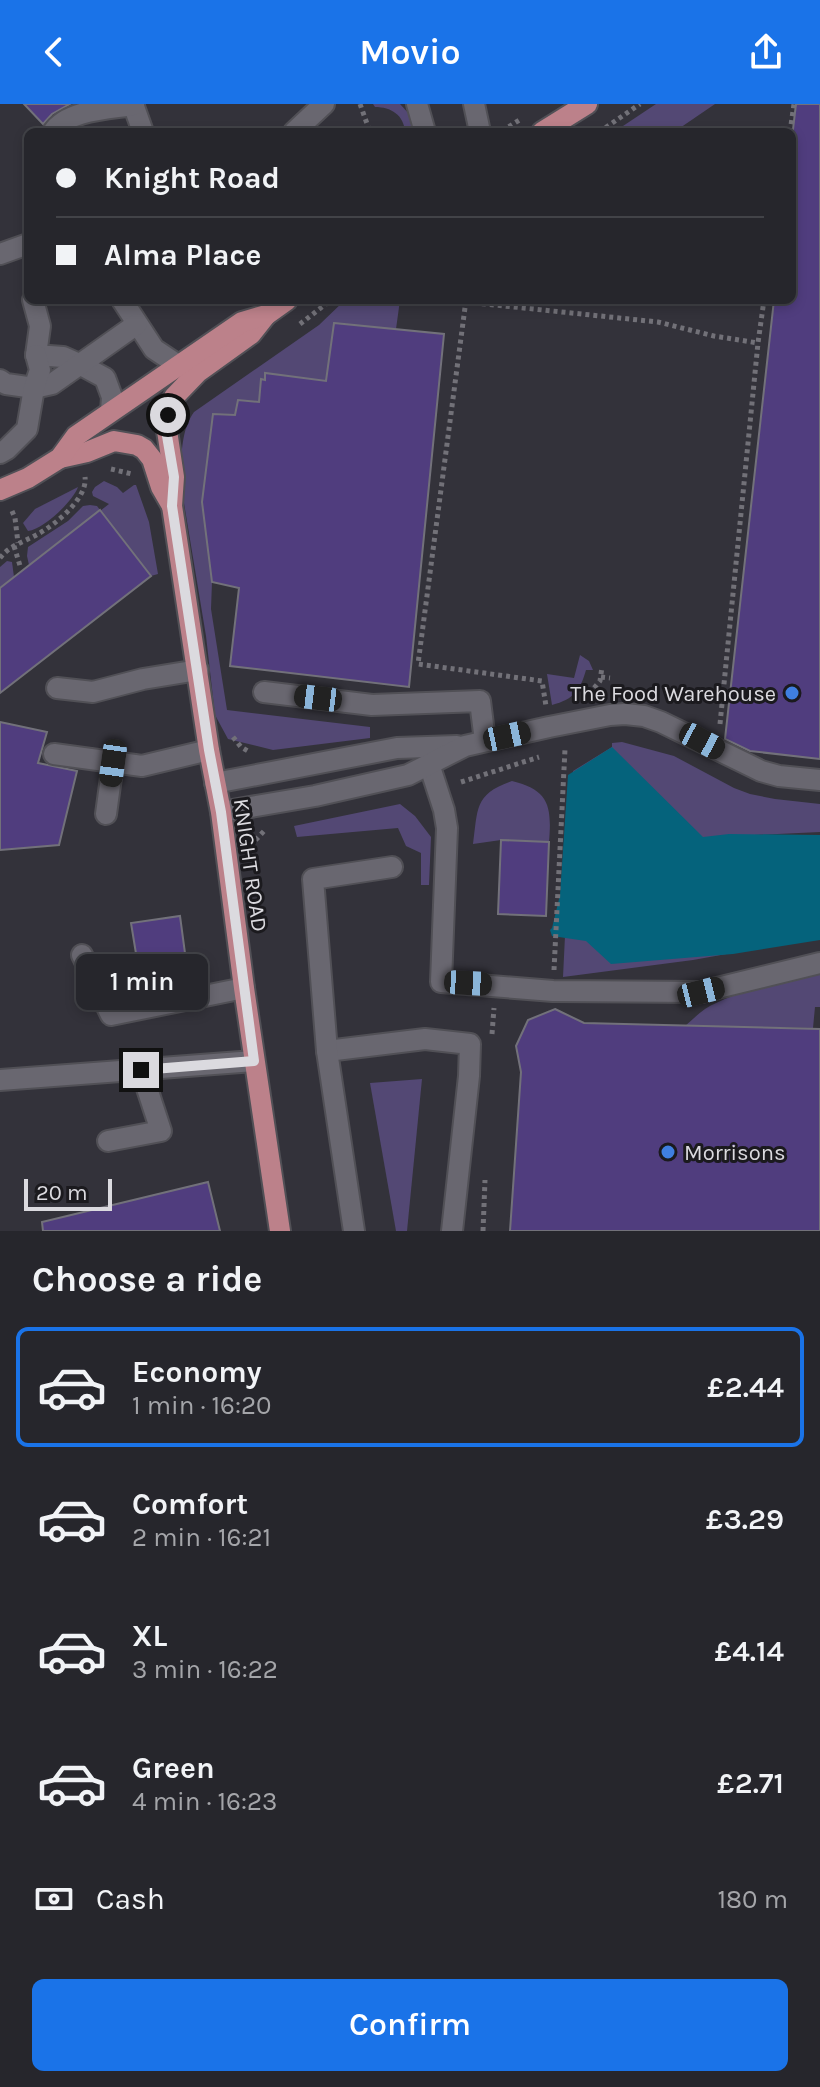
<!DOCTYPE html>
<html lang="en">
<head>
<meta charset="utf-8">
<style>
	:root { --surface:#26262c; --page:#323238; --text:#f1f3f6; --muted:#a4a5a9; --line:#424348; --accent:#1a73e8 }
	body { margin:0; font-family:Karla,sans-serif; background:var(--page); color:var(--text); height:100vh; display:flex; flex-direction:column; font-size:30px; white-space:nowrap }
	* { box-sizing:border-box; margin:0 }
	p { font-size:26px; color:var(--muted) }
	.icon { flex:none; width:44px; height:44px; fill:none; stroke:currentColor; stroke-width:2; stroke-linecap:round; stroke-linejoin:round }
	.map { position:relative; height:1127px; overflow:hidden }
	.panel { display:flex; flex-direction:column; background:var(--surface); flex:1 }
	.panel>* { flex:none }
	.banner { position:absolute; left:24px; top:24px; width:772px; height:176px; border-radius:12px; box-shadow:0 4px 12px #0003,0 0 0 2px var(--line); display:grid; align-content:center; height:176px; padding:0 32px; background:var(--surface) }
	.scale { position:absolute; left:24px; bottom:20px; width:88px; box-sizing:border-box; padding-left:8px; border:4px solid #dbdadf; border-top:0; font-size:22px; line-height:28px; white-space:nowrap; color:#dbdadf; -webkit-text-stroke:6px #1b1a1e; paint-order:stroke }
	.end { position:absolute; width:36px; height:36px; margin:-18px; border:10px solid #dbdadf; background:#111; box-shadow:0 0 0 4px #111 }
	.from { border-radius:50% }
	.bubble { position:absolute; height:56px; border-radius:12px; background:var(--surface); box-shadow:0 4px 12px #0003,0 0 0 2px var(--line); font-size:26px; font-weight:600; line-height:56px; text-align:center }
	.car { position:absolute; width:24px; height:48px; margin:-24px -12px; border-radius:10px; box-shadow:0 0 6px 2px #0007; background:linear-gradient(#222 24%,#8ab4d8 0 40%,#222 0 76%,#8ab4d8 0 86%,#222 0) }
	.banner b { display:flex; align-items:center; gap:28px; height:76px; font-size:30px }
	.banner b+b { border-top:2px solid var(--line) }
	.banner i { width:20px; height:20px; background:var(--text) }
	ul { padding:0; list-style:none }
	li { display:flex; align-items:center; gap:24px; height:120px; margin:0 16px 12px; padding:0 16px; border:4px solid transparent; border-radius:12px }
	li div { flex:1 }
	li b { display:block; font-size:30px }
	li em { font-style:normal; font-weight:600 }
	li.on { border-color:var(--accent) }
	li>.icon { width:72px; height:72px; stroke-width:1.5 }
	h2 { padding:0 32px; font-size:36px; line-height:96px }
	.pay { display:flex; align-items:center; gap:20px; height:88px; padding:0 32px; font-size:30px }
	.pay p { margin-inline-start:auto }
	.button { display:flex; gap:16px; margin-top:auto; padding:16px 32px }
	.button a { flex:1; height:92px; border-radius:12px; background:var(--accent); color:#fff; font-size:32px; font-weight:600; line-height:92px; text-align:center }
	header { display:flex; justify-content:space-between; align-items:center; height:104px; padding:0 32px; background:var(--accent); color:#fff; font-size:36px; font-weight:600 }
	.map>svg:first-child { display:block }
	.green { fill:#534874 }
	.water { fill:#05637c }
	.building { fill:#503d7e; stroke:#72717a; stroke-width:2 }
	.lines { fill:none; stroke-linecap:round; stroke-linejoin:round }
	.minor-casing { stroke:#515056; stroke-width:24 }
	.major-casing { stroke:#515056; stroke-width:24 }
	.path { stroke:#727178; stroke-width:5; stroke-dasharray:4 4; stroke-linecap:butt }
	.minor { stroke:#696770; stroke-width:20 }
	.major { stroke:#bc818a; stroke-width:20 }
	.route { stroke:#dbdadf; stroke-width:10 }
	.shop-dot { fill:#3f7fe0; stroke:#1b1a1e; stroke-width:3 }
	.labels { text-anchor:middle; stroke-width:6; stroke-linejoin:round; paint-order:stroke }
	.poi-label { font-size:22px; fill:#dbdadf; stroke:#1b1a1e; text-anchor:end }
	.street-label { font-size:22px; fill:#dbdadf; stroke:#1b1a1e }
</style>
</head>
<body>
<header><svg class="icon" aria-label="back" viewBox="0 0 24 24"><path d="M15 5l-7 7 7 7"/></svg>Movio<svg class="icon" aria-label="share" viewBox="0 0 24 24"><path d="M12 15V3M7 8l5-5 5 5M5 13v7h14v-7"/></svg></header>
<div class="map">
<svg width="820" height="1127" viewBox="0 0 820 1127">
	<rect width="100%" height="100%" fill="#33323a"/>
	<g class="green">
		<path d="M373,0H400L411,12L415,28H405C404,11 391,3 375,3Z"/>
		<path d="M656,0H715L674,28H614Z"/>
		<path d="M345,196H400L396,225L334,219L326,277L265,269V276H261L259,298L235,311L202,398L212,478L211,505L227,606L370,623V634L273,646L228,635L215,611L206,532L181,381C181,358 180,327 194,308L319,221Z"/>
		<path d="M104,377L117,383L123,389L134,381H136L149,418L158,470L151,472L100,407L109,400L93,392L92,388L95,383Z"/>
		<path d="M78,383C73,397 44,425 28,427L23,419L35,405Z"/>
		<path d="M90,401L97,402L100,406L29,461L27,452L28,443L68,417L83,402Z"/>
		<path d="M7,457L12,458L14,473L0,484V463Z"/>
		<path d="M580,551L589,557L593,566H586C580,587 574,595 552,601L547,570L574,574Z"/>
		<path d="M622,638L674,652L734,684L750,690L775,695L820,700V728L734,732L820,833L693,856L563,873L573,667L612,643V639Z"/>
		<path d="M512,677C549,686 552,702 549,738L501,736L473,740C478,705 474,690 512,677Z"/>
		<path d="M400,700L415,712L431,733L429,781H421V749L406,742L398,724L297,733L294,722Z"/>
		<path d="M820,867V903H815L813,924L685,922C692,916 698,910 705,905C733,888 787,875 820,867Z"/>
		<path d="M422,975L407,1127H396L370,979Z"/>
	</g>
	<path class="water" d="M612,643L703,733L729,730L820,731V836L733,850L611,860L586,837L552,832L550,826L552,824L560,791L568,671Z"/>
	<g class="building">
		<path d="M24,0H70L52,10L43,20Z"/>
		<path d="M796,0H820V655L750,647L725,635L774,196H792V34Z"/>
		<path d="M334,219L444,230L409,583L230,562L239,484L212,478L202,398L213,310L235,311L238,296L259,298L261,275L265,276V269L326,277Z"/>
		<path d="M100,406L151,472L0,589V484Z"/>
		<path d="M0,618L47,628L38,659L77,667L59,741L0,746Z"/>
		<path d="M501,736L549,738L546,812L498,810Z"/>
		<path d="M180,812L187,864L177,865L178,874L141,880L131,819Z"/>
		<path d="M555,905L584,919L820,925V1127H510L521,968L516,942L528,916Z"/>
		<path d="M208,1078L220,1127H43L42,1118Z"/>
	</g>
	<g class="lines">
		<defs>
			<g id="minor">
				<path d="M133,0L143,28"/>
				<path d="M417,0L425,28"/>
				<path d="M474,0L480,28"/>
				<path d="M53,28C67,6 109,5 134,1"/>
				<path d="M294,28L324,0"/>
				<path d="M0,150L28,140"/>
				<path d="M33,196L40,222L36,251L63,253L81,261L105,274L112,293L111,307"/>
				<path d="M122,196L154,245L178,261"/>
				<path d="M0,276L6,280L34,284L52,280L137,220"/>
				<path d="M0,349L7,345L27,325L34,284L40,266L36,251"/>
				<path d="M57,584L93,588L143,575L198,566"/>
				<path d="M264,588L372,601L480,597L485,637"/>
				<path d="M54,650L142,662L209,646"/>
				<path d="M429,660L444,706L447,724L441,878L553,887L701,888L820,859"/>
				<path d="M215,679L397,644L457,642"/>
				<path d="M221,708L315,692L408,671L465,642L549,623L610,611L625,610L644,612L661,618L761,667L779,672L820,676"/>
				<path d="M106,710L113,659"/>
				<path d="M82,851L111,911L244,884"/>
				<path d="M327,947L425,935L470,940L469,972L452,1127"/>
				<path d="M0,976L254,957"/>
				<path d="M108,1037L161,1027L141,966"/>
				<path d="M354,1127L327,947L313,775L392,763"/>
			</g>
			<g id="major">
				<path d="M542,28L587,0"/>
				<path d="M266,211L251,230L198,268L174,293L166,320L174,373L172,402L209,646L221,708L244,884L280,1127"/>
				<path d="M60,354L87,348L114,337L137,341L144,345L152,355L161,383L172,402"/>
				<path d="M0,386L28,374L60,354L76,332L242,218L266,211L287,196"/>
			</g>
		</defs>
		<use href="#minor" class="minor-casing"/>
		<use href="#major" class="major-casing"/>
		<g class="path">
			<path d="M360,0L370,28"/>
			<path d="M502,27L521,15"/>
			<path d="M599,28L640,0"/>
			<path d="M790,28L794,0"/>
			<path d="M466,196L418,560L542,577L546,602"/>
			<path d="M466,198L658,218L714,232L758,239"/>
			<path d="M300,220L331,196"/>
			<path d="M111,365L132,370"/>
			<path d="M12,407L15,414L18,439"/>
			<path d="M14,442L21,465"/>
			<path d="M0,454C10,441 24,438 38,430C55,421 88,394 85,373"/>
			<path d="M601,573L610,574"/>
			<path d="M589,590L600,577L602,563"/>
			<path d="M720,620L758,239L764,196"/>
			<path d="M233,633L241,643L248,647"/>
			<path d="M461,678L539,653"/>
			<path d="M250,742L265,726"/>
			<path d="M554,866L565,645"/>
			<path d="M492,930L494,904"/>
			<path d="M483,1127L485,1076"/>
		</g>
		<use href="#minor" class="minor"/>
		<use href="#major" class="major"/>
	</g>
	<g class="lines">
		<path class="route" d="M141,966L254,957L221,708L209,646L172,402L174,373L166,326L168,311"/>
	</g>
	<g class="shop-dot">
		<circle cx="792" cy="589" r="8"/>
		<circle cx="668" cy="1048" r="8"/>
	</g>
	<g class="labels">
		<g class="poi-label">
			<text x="776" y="597">The Food Warehouse</text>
			<text x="684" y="1056" text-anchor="start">Morrisons</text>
		</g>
		<g class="street-label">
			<text transform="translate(251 761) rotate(82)" y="8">KNIGHT ROAD</text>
		</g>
	</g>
</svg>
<div class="scale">20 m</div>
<i class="end from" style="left:168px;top:311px"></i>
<i class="end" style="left:141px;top:966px"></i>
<div class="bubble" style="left:76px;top:850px;width:132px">1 min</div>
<i class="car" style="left:318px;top:594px;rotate:277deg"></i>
<i class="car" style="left:507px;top:632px;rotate:78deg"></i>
<i class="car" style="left:702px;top:637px;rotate:118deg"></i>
<i class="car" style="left:113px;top:659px;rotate:188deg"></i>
<i class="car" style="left:468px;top:879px;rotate:93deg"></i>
<i class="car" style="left:701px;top:888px;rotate:76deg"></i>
<div class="banner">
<b><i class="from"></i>Knight Road</b>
<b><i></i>Alma Place</b>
</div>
</div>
<section class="panel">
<h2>Choose a ride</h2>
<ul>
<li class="on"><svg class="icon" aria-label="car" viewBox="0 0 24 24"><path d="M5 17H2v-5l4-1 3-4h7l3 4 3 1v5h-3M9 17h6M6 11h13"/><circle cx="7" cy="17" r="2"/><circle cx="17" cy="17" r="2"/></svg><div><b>Economy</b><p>1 min · 16:20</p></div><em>£2.44</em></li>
<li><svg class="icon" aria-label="car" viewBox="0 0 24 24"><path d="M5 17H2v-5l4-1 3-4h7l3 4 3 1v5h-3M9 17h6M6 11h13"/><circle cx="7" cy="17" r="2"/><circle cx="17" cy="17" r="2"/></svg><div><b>Comfort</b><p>2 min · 16:21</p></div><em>£3.29</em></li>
<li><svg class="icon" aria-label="car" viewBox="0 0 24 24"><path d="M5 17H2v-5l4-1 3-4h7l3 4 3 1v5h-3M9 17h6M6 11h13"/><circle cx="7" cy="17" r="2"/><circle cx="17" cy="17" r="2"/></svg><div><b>XL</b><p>3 min · 16:22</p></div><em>£4.14</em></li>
<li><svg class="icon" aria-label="car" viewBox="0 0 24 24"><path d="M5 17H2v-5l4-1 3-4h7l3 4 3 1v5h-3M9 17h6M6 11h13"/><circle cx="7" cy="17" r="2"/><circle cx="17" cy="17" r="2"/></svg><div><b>Green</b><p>4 min · 16:23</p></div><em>£2.71</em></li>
</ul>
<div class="pay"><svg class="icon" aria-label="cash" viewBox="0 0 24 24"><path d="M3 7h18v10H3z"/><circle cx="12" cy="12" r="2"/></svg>Cash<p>180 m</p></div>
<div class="button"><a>Confirm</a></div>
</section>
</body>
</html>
